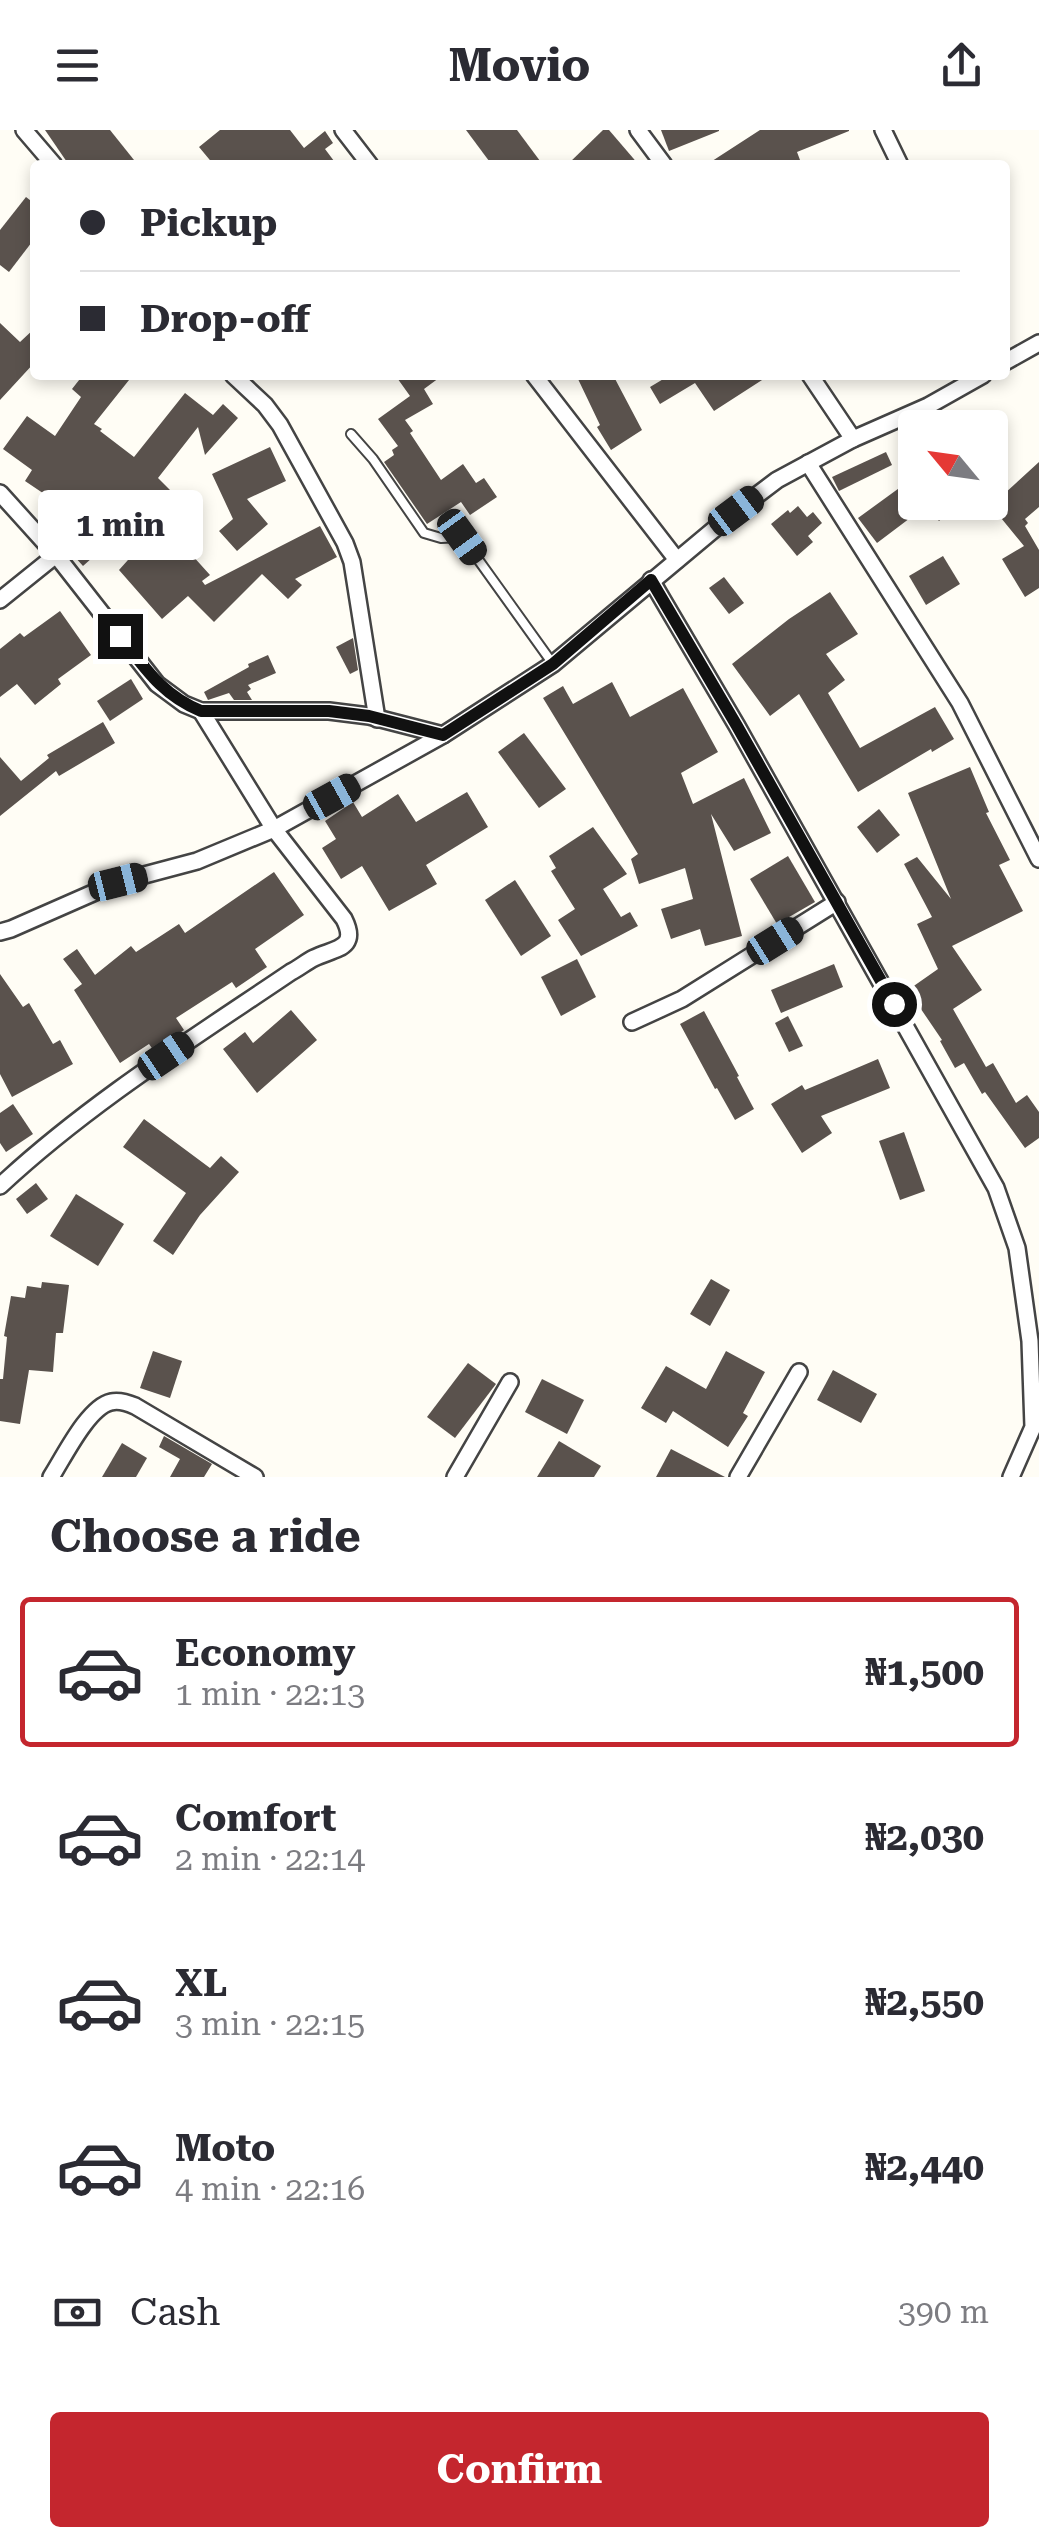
<!DOCTYPE html>
<html lang="en">
<head>
<meta charset="utf-8">
<style>
	:root { --surface:#fff; --page:#f7f7f7; --text:#2b2b33; --muted:#7c7c81; --line:#e1e1e2; --accent:#c4262e }
	body { margin:0; font-family:"Roboto Serif",serif; background:var(--page); color:var(--text); height:100vh; display:flex; flex-direction:column; font-size:38px; white-space:nowrap }
	* { box-sizing:border-box; margin:0 }
	p { font-size:32px; color:var(--muted) }
	.icon { flex:none; width:55px; height:55px; fill:none; stroke:currentColor; stroke-width:2; stroke-linecap:round; stroke-linejoin:round }
	.map { position:relative; height:1347px; overflow:hidden }
	.sheet { display:flex; flex-direction:column; background:var(--surface); flex:1 }
	.sheet>* { flex:none }
	.hud { position:absolute; left:30px; top:30px; width:980px; height:220px; border-radius:10px; box-shadow:0 5px 15px #0003; display:grid; align-content:center; height:220px; padding:0 50px; background:var(--surface) }
	.needle { width:65px; rotate:299deg }
	.tools { position:absolute; left:898px; top:280px; display:grid; gap:20px }
	.tools a { display:grid; place-items:center; width:110px; height:110px; border-radius:10px; background:var(--surface); box-shadow:0 5px 15px #0003; font-size:50px }
	.end { position:absolute; width:45px; height:45px; margin:-22px; border:12px solid #111; background:#fff; box-shadow:0 0 0 5px #fff }
	.from { border-radius:50% }
	.bubble { position:absolute; height:70px; border-radius:10px; background:var(--surface); box-shadow:0 5px 15px #0003; font-size:32px; font-weight:700; line-height:70px; text-align:center }
	.car { position:absolute; width:30px; height:60px; margin:-30px -15px; border-radius:12px; box-shadow:0 0 8px 2px #0007; background:linear-gradient(#222 24%,#8ab4d8 0 40%,#222 0 76%,#8ab4d8 0 86%,#222 0) }
	.hud b { display:flex; align-items:center; gap:35px; height:95px; font-size:38px }
	.hud b+b { border-top:2px solid var(--line) }
	.hud i { width:25px; height:25px; background:var(--text) }
	ul { padding:0; list-style:none }
	li { display:flex; align-items:center; gap:30px; height:150px; margin:0 20px 15px; padding:0 30px; border:5px solid transparent; border-radius:10px }
	li div { flex:1 }
	li b { display:block; font-size:38px }
	li em { font-style:normal; font-weight:700 }
	li.active { border-color:var(--accent) }
	li>.icon { width:90px; height:90px; stroke-width:1.5 }
	h2 { padding:0 50px; font-size:45px; line-height:120px }
	.pay { display:flex; align-items:center; gap:25px; height:110px; padding:0 50px; font-size:38px }
	.pay p { margin-inline-start:auto }
	.button { display:flex; gap:20px; margin-top:auto; padding:20px 50px }
	.button a { flex:1; height:115px; border-radius:10px; background:var(--accent); color:#fff; font-size:40px; font-weight:700; line-height:115px; text-align:center }
	header { display:flex; justify-content:space-between; align-items:center; height:130px; padding:0 50px; background:var(--surface); font-size:45px; font-weight:700 }
	.map>svg:first-child { display:block }
	.building { fill:#5a524d }
	.lines { fill:none; stroke-linecap:round; stroke-linejoin:round }
	.lane-casing { stroke:#444; stroke-width:12 }
	.street-casing { stroke:#444; stroke-width:20 }
	.lane { stroke:#fff; stroke-width:8 }
	.street { stroke:#fff; stroke-width:15 }
	.route { stroke:#111; stroke-width:12 }
</style>
</head>
<body>
<header><svg class="icon" aria-label="menu" viewBox="0 0 24 24"><path d="M4 6h16M4 12h16M4 18h16"/></svg>Movio<svg class="icon" aria-label="share" viewBox="0 0 24 24"><path d="M12 15V3M7 8l5-5 5 5M5 13v7h14v-7"/></svg></header>
<div class="map">
<svg width="1039" height="1347" viewBox="0 0 1039 1347">
	<rect width="100%" height="100%" fill="#fffdf5"/>
	<g class="building">
		<path d="M45,0H110L138,35H69Z"/>
		<path d="M220,0H290L304,18L325,1L333,13L325,19L337,35H214L199,17Z"/>
		<path d="M466,0H517L543,35H492Z"/>
		<path d="M603,0H609L639,35H567Z"/>
		<path d="M661,0H719V1L669,21Z"/>
		<path d="M760,0H849V1L797,22L800,30L788,35H706Z"/>
		<path d="M26,67L35,74V108L9,142L0,135V100Z"/>
		<path d="M0,193L20,212L35,198V232L0,270Z"/>
		<path d="M83,245H133L94,294L102,299L100,301L134,327L185,263L213,285L223,274L238,288L205,325L198,297L158,348L193,383L173,404L210,445L202,451L205,455L320,396L337,427L295,449L302,455L288,469L262,444L214,492L188,466L162,489L119,440L170,383L157,370L83,436L55,405L69,392L65,390L71,382L25,351L32,340L3,319L27,286L55,306L81,267L72,259Z"/>
		<path d="M395,245H443L424,259L433,274L405,290L413,301L410,303L441,350L463,334L476,353L484,348L497,367L470,385L461,372L427,394L384,332L394,325L392,320L398,316L378,289L410,266Z"/>
		<path d="M586,245H613L642,300L611,320L597,297L600,295L578,249Z"/>
		<path d="M670,245H770L714,281L695,253L660,274L650,257Z"/>
		<path d="M270,317L286,351L247,369L268,394L237,421L219,401L233,389L212,344Z"/>
		<path d="M886,322L892,335L839,361L832,347Z"/>
		<path d="M1039,332V377L1025,389L1028,393L1025,396L1039,420V458L1025,467L1002,429L1024,416L988,372H990V367L1000,359L1004,364Z"/>
		<path d="M915,352V372H960L939,391L926,376L877,413L858,388L902,356L905,361Z"/>
		<path d="M798,376L807,387L813,382L822,393L808,406L813,412L797,426L771,394L788,380L790,383Z"/>
		<path d="M943,426L960,454L926,475L909,446Z"/>
		<path d="M724,447L744,473L729,484L709,458Z"/>
		<path d="M830,462L858,504L826,524L845,550L828,563L860,618L935,577L954,609L932,622L931,619L858,662L799,564L770,586L732,534L789,489Z"/>
		<path d="M60,481L91,525L58,549L61,554L35,575L17,554L0,567V519L20,503L24,507Z"/>
		<path d="M353,508L358,540L350,544L336,517Z"/>
		<path d="M268,525L276,543L248,555L251,559L247,562L252,570H234L229,563L208,570L204,562L249,537L248,534Z"/>
		<path d="M131,549L143,569L110,591L97,571Z"/>
		<path d="M612,552L630,587L683,558L718,622L681,643L693,674L744,648L771,703L734,721L711,684L742,806L705,816L700,799L671,809L661,779L693,769L685,738L639,754L631,729L638,724L543,568L563,556L573,574Z"/>
		<path d="M103,592L115,613L59,646L56,641L0,686V627L21,651L49,628L47,625Z"/>
		<path d="M524,603L566,659L539,678L498,622Z"/>
		<path d="M970,637L989,682L986,683L1010,730L999,735L1023,781L952,816L982,860L953,879L986,937L993,933L1016,973L1027,965L1039,982V1008L1025,1018L985,962L982,964L964,933L955,938L940,911L942,910L908,860L938,839L917,794L932,787L904,734L917,727L951,769L908,663Z"/>
		<path d="M467,662L488,697L426,735L437,754L389,781L362,736L341,749L322,718L336,709L325,691L353,672L362,687L398,664L416,692Z"/>
		<path d="M879,679L900,705L877,723L857,697Z"/>
		<path d="M593,697L627,744L603,759L621,787L630,782L638,796L581,826L558,790L575,779L551,741L556,738L549,726Z"/>
		<path d="M788,726L815,772L777,794L750,749Z"/>
		<path d="M274,742L304,785L255,819L267,837L236,858L232,852L176,888L184,900L154,921L149,914L120,933L74,860L82,854L63,829L77,819L95,845L131,816L136,822L179,794L185,803Z"/>
		<path d="M515,750L551,806L521,826L485,770Z"/>
		<path d="M577,829L596,867L561,886L541,847Z"/>
		<path d="M834,834L843,857L781,883L771,860Z"/>
		<path d="M0,844L23,877L29,873L53,914L60,910L73,934L12,967L0,944Z"/>
		<path d="M291,880L317,910L257,963L223,919L245,902L253,913Z"/>
		<path d="M704,881L739,946L737,947L754,979L735,990L717,958L715,959L680,894Z"/>
		<path d="M788,886L803,916L789,922L775,893Z"/>
		<path d="M878,929L890,958L821,986L832,1003L802,1023L771,974L802,955L805,960Z"/>
		<path d="M13,974L33,1004L6,1022L0,1013V983Z"/>
		<path d="M144,989L210,1038L221,1026L239,1042L200,1085L173,1125L153,1111L186,1063L123,1017Z"/>
		<path d="M904,1002L925,1061L900,1070L879,1011Z"/>
		<path d="M36,1053L48,1069L27,1084L16,1069Z"/>
		<path d="M76,1064L124,1094L98,1136L50,1106Z"/>
		<path d="M711,1149L730,1160L710,1196L690,1184Z"/>
		<path d="M42,1152L69,1155L63,1203H56L53,1242L29,1240L20,1294L0,1291V1249H3L7,1207L4,1206L11,1166L25,1168L27,1156L41,1158Z"/>
		<path d="M153,1221L182,1231L170,1268L140,1258Z"/>
		<path d="M726,1221L765,1242L743,1283L748,1286L728,1317L673,1281L666,1293L641,1278L666,1236L706,1259Z"/>
		<path d="M468,1233L496,1254L455,1308L427,1287Z"/>
		<path d="M833,1240L877,1264L861,1293L817,1270Z"/>
		<path d="M542,1249L584,1270L567,1304L525,1282Z"/>
		<path d="M164,1306L212,1334L204,1347H170L180,1329L159,1317Z"/>
		<path d="M559,1311L601,1336L594,1347H537Z"/>
		<path d="M122,1313L147,1328L136,1347H102Z"/>
		<path d="M671,1319L725,1347H656Z"/>
	</g>
	<g class="lines">
		<defs>
			<path id="lane" d="M351,304L373,329L424,403L441,408L462,407L553,534"/>
			<g id="street">
				<path d="M24,0L54,35"/>
				<path d="M343,0L370,35"/>
				<path d="M638,0L664,35"/>
				<path d="M883,0L900,35"/>
				<path d="M1005,232L1039,213"/>
				<path d="M233,245L265,275L280,295L345,413L352,432L377,589"/>
				<path d="M534,245L677,430"/>
				<path d="M810,245L853,309"/>
				<path d="M808,333L960,573L1039,729"/>
				<path d="M0,363L56,425L157,554L184,574L201,581H329L369,586L443,605"/>
				<path d="M651,450L737,596L996,1058L1017,1118L1030,1211L1033,1297L1011,1347"/>
				<path d="M0,470L56,425"/>
				<path d="M0,802L11,799L118,752L197,731L274,699L443,605L553,534L736,381L777,350L853,309L928,276L983,245"/>
				<path d="M632,892L682,869L837,772"/>
				<path d="M0,1056C88,974 192,909 291,842C299,838 306,832 314,828C335,818 359,819 344,789L274,699L201,581"/>
				<path d="M51,1347C64,1327 88,1277 111,1272C119,1270 128,1273 135,1276L255,1347"/>
				<path d="M455,1347L510,1252"/>
				<path d="M738,1347L799,1242"/>
			</g>
		</defs>
		<use href="#lane" class="lane-casing"/>
		<use href="#street" class="street-casing"/>
		<use href="#lane" class="lane"/>
		<use href="#street" class="street"/>
	</g>
	<g class="lines">
		<path class="route" d="M120,506C145,538 162,565 201,581H329L369,586L443,605L553,534L651,450L737,596L894,874"/>
	</g>
</svg>
<div class="tools">
<a><svg class="needle" viewBox="-14 -14 28 28"><path d="M0-13l5 13h-10z" fill="#e53935"/><path d="M0 13l5-13h-10z" fill="#7c7c81"/></svg></a>
</div>
<i class="end from" style="left:894px;top:874px"></i>
<i class="end" style="left:120px;top:506px"></i>
<div class="bubble" style="left:38px;top:360px;width:165px">1 min</div>
<i class="car" style="left:736px;top:381px;rotate:53deg"></i>
<i class="car" style="left:462px;top:407px;rotate:144deg"></i>
<i class="car" style="left:332px;top:667px;rotate:61deg"></i>
<i class="car" style="left:118px;top:752px;rotate:76deg"></i>
<i class="car" style="left:775px;top:811px;rotate:58deg"></i>
<i class="car" style="left:166px;top:926px;rotate:56deg"></i>
<div class="hud">
<b><i class="from"></i>Pickup</b>
<b><i></i>Drop-off</b>
</div>
</div>
<section class="sheet">
<h2>Choose a ride</h2>
<ul>
<li class="active"><svg class="icon" aria-label="car" viewBox="0 0 24 24"><path d="M5 17H2v-5l4-1 3-4h7l3 4 3 1v5h-3M9 17h6M6 11h13"/><circle cx="7" cy="17" r="2"/><circle cx="17" cy="17" r="2"/></svg><div><b>Economy</b><p>1 min · 22:13</p></div><em>₦1,500</em></li>
<li><svg class="icon" aria-label="car" viewBox="0 0 24 24"><path d="M5 17H2v-5l4-1 3-4h7l3 4 3 1v5h-3M9 17h6M6 11h13"/><circle cx="7" cy="17" r="2"/><circle cx="17" cy="17" r="2"/></svg><div><b>Comfort</b><p>2 min · 22:14</p></div><em>₦2,030</em></li>
<li><svg class="icon" aria-label="car" viewBox="0 0 24 24"><path d="M5 17H2v-5l4-1 3-4h7l3 4 3 1v5h-3M9 17h6M6 11h13"/><circle cx="7" cy="17" r="2"/><circle cx="17" cy="17" r="2"/></svg><div><b>XL</b><p>3 min · 22:15</p></div><em>₦2,550</em></li>
<li><svg class="icon" aria-label="car" viewBox="0 0 24 24"><path d="M5 17H2v-5l4-1 3-4h7l3 4 3 1v5h-3M9 17h6M6 11h13"/><circle cx="7" cy="17" r="2"/><circle cx="17" cy="17" r="2"/></svg><div><b>Moto</b><p>4 min · 22:16</p></div><em>₦2,440</em></li>
</ul>
<div class="pay"><svg class="icon" aria-label="cash" viewBox="0 0 24 24"><path d="M3 7h18v10H3z"/><circle cx="12" cy="12" r="2"/></svg>Cash<p>390 m</p></div>
<div class="button"><a>Confirm</a></div>
</section>
</body>
</html>
